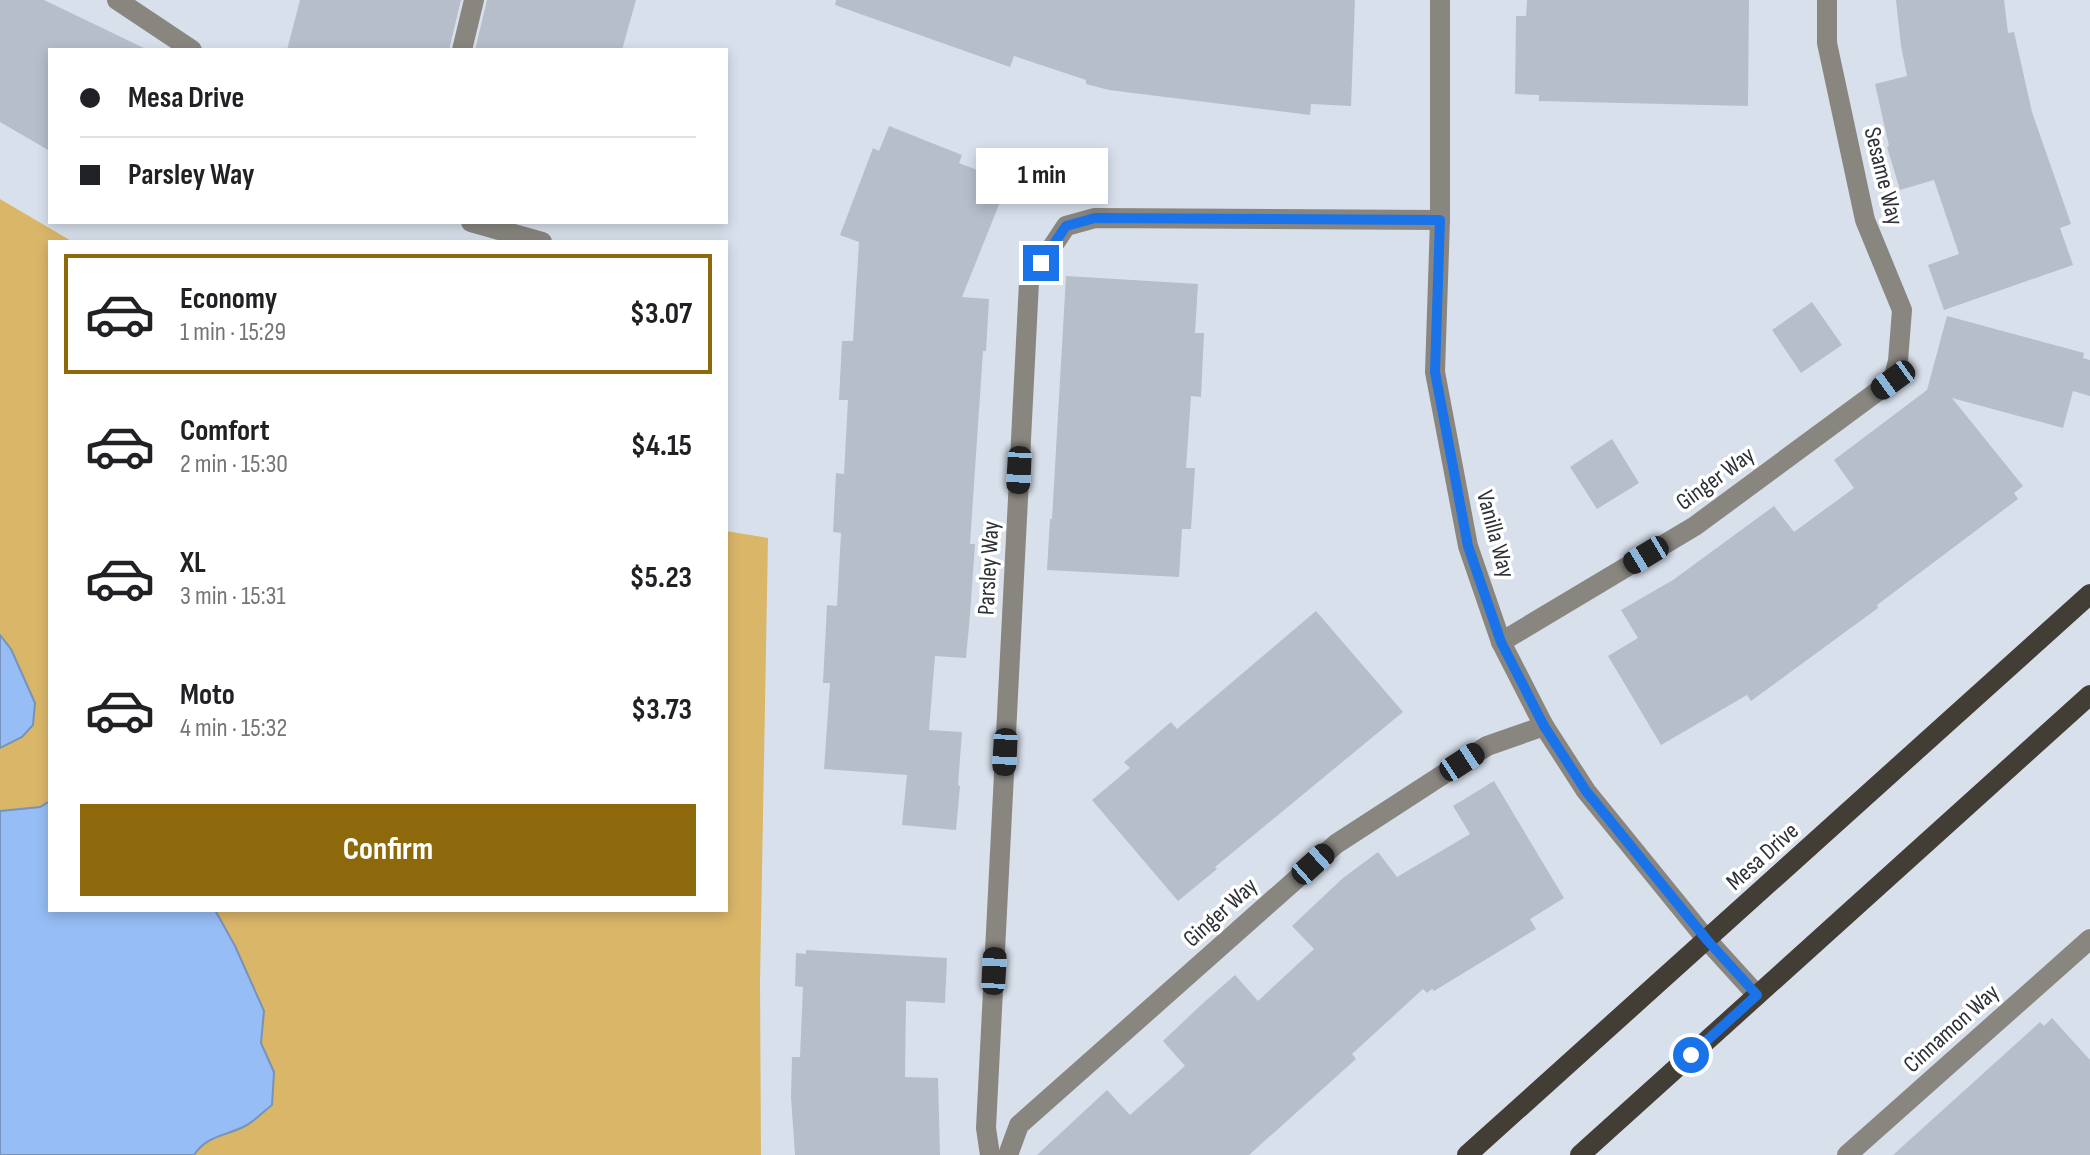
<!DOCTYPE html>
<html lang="en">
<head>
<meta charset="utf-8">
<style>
	:root { --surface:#fff; --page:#f2f2f2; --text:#202124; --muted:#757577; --line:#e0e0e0; --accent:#8d690b }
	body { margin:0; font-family:"Sofia Sans Condensed",sans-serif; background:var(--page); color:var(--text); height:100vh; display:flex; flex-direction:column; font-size:30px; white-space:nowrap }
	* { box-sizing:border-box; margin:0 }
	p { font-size:26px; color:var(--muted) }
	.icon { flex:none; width:44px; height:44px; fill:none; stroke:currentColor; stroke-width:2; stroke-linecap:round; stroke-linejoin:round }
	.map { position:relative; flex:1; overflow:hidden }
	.details { position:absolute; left:48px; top:240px; width:680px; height:672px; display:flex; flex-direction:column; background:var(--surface); border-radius:0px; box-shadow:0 4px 12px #0003 }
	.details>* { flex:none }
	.banner { position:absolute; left:48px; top:48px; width:680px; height:176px; border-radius:0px; box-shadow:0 4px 12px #0003; display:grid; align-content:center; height:176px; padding:0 32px; background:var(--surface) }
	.end { position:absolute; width:36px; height:36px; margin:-18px; border:10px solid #1a73e8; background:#fff; box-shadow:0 0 0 4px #fff }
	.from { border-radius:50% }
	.bubble { position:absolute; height:56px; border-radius:0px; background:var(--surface); box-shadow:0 4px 12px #0003; font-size:26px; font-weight:700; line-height:56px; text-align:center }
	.car { position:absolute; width:24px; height:48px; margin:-24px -12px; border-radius:10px; box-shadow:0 0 6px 2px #0007; background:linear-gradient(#222 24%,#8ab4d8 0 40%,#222 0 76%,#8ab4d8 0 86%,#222 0) }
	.banner b { display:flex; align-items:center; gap:28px; height:76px; font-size:30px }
	.banner b+b { border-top:2px solid var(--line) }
	.banner i { width:20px; height:20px; background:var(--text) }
	ul { padding:14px 0 0; list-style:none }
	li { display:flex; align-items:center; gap:24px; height:120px; margin:0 16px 12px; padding:0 16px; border:4px solid transparent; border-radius:0px }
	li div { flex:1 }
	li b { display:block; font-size:30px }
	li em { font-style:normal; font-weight:700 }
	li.selected { border-color:var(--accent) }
	li>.icon { width:72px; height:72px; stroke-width:1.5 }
	.button { display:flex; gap:16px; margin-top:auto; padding:16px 32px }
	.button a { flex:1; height:92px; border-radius:0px; background:var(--accent); color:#fff; font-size:32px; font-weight:700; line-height:92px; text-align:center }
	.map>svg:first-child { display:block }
	.green { fill:#dab669 }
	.water { fill:#96bdf5; stroke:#7693bb; stroke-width:2 }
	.building { fill:#b6beca }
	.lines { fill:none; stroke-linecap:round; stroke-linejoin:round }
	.minor { stroke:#898680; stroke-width:20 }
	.major { stroke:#433e35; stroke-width:20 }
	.route { stroke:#1a73e8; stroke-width:10 }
	.labels { text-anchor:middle; stroke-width:7; stroke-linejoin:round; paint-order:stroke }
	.street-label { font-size:24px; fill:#2d3035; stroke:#fff }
</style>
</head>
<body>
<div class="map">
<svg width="2090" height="1155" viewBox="0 0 2090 1155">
	<rect width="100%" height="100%" fill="#d8e0ec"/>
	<path class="green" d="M0,199L73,242H50V910H726V531L768,538L760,982L761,1155H0Z"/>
	<g class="water">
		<path d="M0,635L11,649L35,703L33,725L22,737L0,748Z"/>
		<path d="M50,801V910H215L235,946L264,1011L261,1043L274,1072L272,1105C264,1111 255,1121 245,1126C226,1136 207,1135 194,1155H0V811L40,807Z"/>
	</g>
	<g class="building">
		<path d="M0,0H44L148,50H50V151L0,122Z"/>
		<path d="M300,0H461L449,50H287Z"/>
		<path d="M487,0H636L622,50H475Z"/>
		<path d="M836,0H1355L1351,106L1311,104L1310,115L1109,90L1086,84V80L1014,56L1010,67L835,5Z"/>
		<path d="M1527,0H1749L1748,106L1539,101V95L1515,94L1516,16H1526Z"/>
		<path d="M1896,0H2004L2008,33L2014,32L2032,112L2071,224L2060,228L2073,265L1944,310L1928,265L1959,254L1934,180L1900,190L1887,147L1889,146L1875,84L1907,76L1901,46Z"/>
		<path d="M889,126L962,155L959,163L1008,182L962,297L989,299L986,351H983L970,544H975L970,615L966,658L935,656L929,730L962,732L958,785L960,786L956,830L902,825L907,775L824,769L830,683H823L827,605L837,606L841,533L833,532L836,473L844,474L848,400H839L842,341H853L859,242L840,235L873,148L879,151Z"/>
		<path d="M1066,276L1198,284L1195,333H1204L1201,397L1191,396L1186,468H1195L1191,529H1182L1179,577L1047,570L1050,519H1052Z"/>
		<path d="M1812,302L1842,345L1801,373L1772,330Z"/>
		<path d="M1947,316L2084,353L2083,358L2090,360V396L2073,391L2063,428L1952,398L2023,486L2014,493L2018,499L1877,605L1878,608L1751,701L1747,695L1661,745L1608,656L1638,638L1621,610L1673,580L1774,506L1794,532L1854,488L1834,460L1927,390Z"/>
		<path d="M1612,439L1639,483L1597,509L1570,467Z"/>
		<path d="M1316,611L1403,712L1215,867L1217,869L1178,901L1092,800L1130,768L1124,762L1171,722L1177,729Z"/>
		<path d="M1494,781L1564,898L1530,919L1536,929L1434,991L1432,989L1427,993L1423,989L1352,1054L1356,1059L1249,1155H1037L1107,1090L1130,1115L1185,1066L1163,1041L1201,1005L1235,975L1258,1001L1314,949L1292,926L1343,878L1378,852L1397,877L1470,834L1453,806Z"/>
		<path d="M806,950L947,958L945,1003L906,1001L905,1077L938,1078L940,1155H795L791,1097L792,1057H800L803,987L795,986L796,953L806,954Z"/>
		<path d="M2052,1018L2090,1060V1155H1893L2040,1022L2044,1026Z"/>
	</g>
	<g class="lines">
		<g class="minor">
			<path d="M117,0L192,50"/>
			<path d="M1440,0V220L1435,372L1468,546L1501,642L1544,726L1586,791L1707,940L1757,995"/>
			<path d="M462,50L474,0"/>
			<path d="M471,222L542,242"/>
			<path d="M1501,642L1695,526L1893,380L1898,361L1902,310L1865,220L1827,43V0"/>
			<path d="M990,1155L986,1128L1029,282L1066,226L1095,218L1440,220"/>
			<path d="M1008,1155L1019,1125L1336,844L1487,746L1544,726"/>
			<path d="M1847,1155L2090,939"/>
		</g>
		<g class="major">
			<path d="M1467,1155L2090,594"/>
			<path d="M1580,1155L2090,695"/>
		</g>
	</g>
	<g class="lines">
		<path class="route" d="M1041,263L1066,226L1095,218L1440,220L1435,372L1468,546L1501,642L1544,726L1586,791L1707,940L1757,995L1691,1055"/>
	</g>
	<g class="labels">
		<g class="street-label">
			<text transform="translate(1884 176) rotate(76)" y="8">Sesame Way</text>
			<text transform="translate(1715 478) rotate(-36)" y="8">Ginger Way</text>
			<text transform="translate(1496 534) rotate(75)" y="8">Vanilla Way</text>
			<text transform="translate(988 568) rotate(-87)" y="8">Parsley Way</text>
			<text transform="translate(1762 856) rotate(-42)" y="8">Mesa Drive</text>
			<text transform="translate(1220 912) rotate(-42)" y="8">Ginger Way</text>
			<text transform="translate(1951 1028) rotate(-42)" y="8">Cinnamon Way</text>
		</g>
	</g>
</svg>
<i class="end from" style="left:1691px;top:1055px"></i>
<i class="end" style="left:1041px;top:263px"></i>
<div class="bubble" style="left:976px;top:148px;width:132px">1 min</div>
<i class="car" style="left:1893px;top:380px;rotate:234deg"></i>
<i class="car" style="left:1019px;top:470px;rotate:183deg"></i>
<i class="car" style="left:1646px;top:555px;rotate:239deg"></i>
<i class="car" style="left:1005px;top:752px;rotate:183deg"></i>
<i class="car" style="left:1462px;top:762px;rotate:57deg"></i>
<i class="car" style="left:1313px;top:864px;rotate:48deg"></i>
<i class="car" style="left:994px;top:971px;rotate:3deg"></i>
<div class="banner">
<b><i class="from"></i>Mesa Drive</b>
<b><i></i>Parsley Way</b>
</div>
<section class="details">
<ul>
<li class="selected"><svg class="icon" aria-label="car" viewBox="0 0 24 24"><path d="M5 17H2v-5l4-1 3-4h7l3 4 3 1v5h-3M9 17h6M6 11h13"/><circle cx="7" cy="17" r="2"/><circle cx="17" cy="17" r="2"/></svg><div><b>Economy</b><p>1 min · 15:29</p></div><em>$3.07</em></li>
<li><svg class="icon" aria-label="car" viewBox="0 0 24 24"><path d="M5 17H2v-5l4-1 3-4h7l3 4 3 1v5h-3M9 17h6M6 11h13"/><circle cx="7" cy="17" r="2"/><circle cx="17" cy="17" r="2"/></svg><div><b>Comfort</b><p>2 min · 15:30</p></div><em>$4.15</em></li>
<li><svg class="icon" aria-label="car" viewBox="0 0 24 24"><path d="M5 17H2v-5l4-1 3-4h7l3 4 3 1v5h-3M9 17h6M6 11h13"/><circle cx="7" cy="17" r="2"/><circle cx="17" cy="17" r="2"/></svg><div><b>XL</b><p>3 min · 15:31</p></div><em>$5.23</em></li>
<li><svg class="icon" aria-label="car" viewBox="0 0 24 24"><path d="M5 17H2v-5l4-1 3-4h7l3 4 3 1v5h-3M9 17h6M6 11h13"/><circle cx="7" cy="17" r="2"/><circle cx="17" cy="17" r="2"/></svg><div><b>Moto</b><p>4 min · 15:32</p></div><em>$3.73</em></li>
</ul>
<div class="button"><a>Confirm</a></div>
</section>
</div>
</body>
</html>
